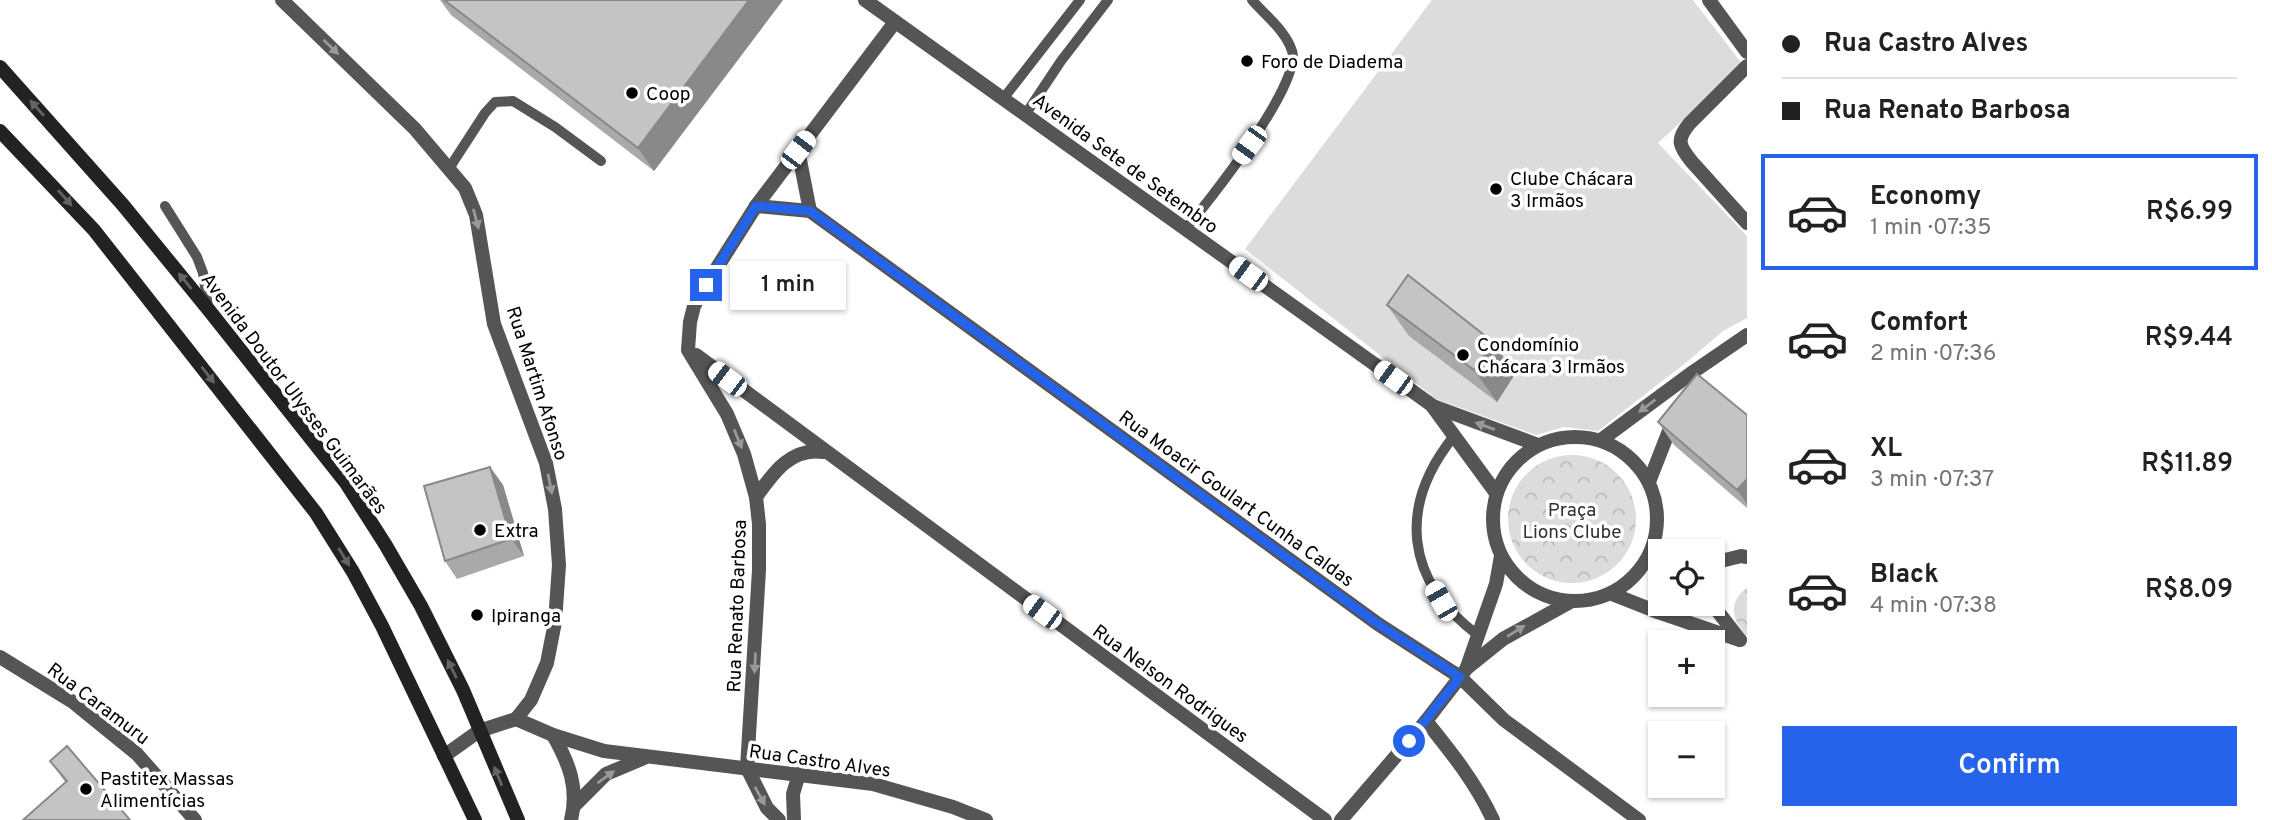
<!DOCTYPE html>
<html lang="en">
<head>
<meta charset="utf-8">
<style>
	:root { --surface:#fff; --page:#f2f2f2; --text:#202124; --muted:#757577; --line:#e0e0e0; --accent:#2563eb }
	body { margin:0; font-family:Overpass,sans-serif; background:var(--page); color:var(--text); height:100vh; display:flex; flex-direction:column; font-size:26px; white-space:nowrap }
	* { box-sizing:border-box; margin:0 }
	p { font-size:23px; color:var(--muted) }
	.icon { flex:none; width:38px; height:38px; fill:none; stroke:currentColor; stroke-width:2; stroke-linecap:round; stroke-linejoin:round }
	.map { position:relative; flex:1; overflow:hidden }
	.drawer { display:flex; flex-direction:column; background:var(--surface); width:525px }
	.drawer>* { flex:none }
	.guide { display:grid; align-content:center; height:154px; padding:0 35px; background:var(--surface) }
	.buttons { position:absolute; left:1648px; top:539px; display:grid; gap:14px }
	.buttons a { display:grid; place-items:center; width:77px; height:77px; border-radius:0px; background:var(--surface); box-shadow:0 2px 5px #0004; font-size:35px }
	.end { position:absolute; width:32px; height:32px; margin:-16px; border:9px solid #2563eb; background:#fff; box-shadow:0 0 0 4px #fff }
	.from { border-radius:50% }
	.bubble { position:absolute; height:49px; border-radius:0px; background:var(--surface); box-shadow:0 2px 5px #0004; font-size:23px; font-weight:600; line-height:49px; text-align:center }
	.car { position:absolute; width:21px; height:42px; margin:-21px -10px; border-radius:9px; box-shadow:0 0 5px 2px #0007; background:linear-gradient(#fff 24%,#345 0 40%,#fff 0 76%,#345 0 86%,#fff 0) }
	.guide b { display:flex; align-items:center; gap:24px; height:66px; font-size:26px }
	.guide b+b { border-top:2px solid var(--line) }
	.guide i { width:18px; height:18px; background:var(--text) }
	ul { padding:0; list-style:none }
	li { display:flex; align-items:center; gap:21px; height:116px; margin:0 14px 10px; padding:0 21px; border:4px solid transparent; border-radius:0px }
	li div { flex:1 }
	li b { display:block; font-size:26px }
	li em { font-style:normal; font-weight:600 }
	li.on { border-color:var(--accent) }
	li>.icon { width:63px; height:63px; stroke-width:1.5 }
	.cta { display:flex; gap:14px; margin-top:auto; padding:14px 35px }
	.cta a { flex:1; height:80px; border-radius:0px; background:var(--accent); color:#fff; font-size:28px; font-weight:600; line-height:80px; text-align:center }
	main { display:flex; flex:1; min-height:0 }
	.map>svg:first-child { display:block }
	.park { fill:url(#park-crowns) }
	.pitch { fill:#dcdcdc }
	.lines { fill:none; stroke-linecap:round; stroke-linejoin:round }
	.lane { stroke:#555; stroke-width:10 }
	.street { stroke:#555; stroke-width:14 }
	.secondary { stroke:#222; stroke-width:14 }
	.wall { fill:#a9a9a9 }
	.shaded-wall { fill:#898989 }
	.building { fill:#c4c4c4; stroke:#898989; stroke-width:2 }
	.oneway { fill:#999 }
	.oneway2 { fill:#646464 }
	.route { stroke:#2563eb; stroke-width:9 }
	.poi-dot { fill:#000; stroke:#fff; stroke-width:2.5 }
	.labels { text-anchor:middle; stroke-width:7; stroke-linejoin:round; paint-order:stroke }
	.poi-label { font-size:19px; fill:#000; stroke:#fff; text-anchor:start }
	.street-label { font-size:19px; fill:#000; stroke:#fff }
	.park-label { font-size:19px; fill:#333; stroke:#fff }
</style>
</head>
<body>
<main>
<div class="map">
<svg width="1747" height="820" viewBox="0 0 1747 820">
	<defs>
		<pattern id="park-crowns" width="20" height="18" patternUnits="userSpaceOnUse" patternTransform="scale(1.75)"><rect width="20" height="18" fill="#dcdcdc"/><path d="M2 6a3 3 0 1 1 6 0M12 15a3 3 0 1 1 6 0" fill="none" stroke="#bbb"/></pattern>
	</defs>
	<rect width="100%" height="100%" fill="#fff"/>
	<g class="park">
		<circle cx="1572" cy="519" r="64"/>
		<path d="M1747,588V636C1732,621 1727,602 1747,588Z"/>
	</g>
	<path class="pitch" d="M1432,0H1693L1743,65L1658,143L1747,236V318L1723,331L1688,361L1598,431L1564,427L1536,435L1436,399L1245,249Z"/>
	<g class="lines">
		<g class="lane">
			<path d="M1003,99L1080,0"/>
			<path d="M1025,115L1061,61L1108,0"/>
			<path d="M450,167L485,113L495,102L513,101L555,127L601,161"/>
			<path d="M165,206L197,257L203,273L208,307"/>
			<path d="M1185,229C1208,203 1303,82 1292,51C1286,31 1265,15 1252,0"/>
			<path d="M1454,436C1397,507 1405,581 1479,636"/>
		</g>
		<g class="street">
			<path d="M282,0L415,129L465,188L476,215L494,324L546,463L555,509L559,565L555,622L547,663L531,700L516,719"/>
			<path d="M865,0L1433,406L1538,445"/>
			<path d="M1709,0L1747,52"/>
			<path d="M1747,66L1689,124C1676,140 1679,146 1692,162L1747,223"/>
			<path d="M798,150L810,211"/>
			<path d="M756,206L810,211L1378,624L1460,677L1504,720L1639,820"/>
			<path d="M696,355L1325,820"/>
			<path d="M1433,407L1496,493"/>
			<circle cx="1575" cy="519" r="82"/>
			<path d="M1601,440L1693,372L1747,335"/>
			<path d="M1649,482L1674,418"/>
			<path d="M756,497C773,473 791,447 823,452"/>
			<path d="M1713,563L1741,556L1747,557"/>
			<path d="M1612,594L1655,611L1740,640"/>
			<path d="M1712,604L1740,640"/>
			<path d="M0,657L73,702L137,754L195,820"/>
			<path d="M1467,667L1496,584L1501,556"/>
			<path d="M1426,721C1451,752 1476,783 1493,820"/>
			<path d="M553,735C569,763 579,788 571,820"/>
			<path d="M444,756L479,731L516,719L553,735L604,751L873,784L953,807L986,820"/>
			<path d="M574,806L606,774L644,758"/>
			<path d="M779,820L767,808L747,768L759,570V524L756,497L744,454L727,414L688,350L690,322L694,306L706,285L756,206L895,22"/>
			<path d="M794,820L793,794L799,774"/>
			<path d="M1341,820L1426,721L1467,668L1503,639L1570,602"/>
		</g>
		<g class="secondary">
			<path d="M0,67L123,205L208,309L346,483L385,544L421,606L463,690L518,820"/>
			<path d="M0,131L94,230L316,513L353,572L382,626L475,820"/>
		</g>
	</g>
	<g class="wall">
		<path d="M440,0H783L654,171L451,15Z"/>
		<path d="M1387,305L1493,342L1515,374L1497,402L1409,336Z"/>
		<path d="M1747,415V508L1674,445L1658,422Z"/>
		<path d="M490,467L503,485L524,556L457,579L445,561Z"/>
		<path d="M50,761L130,820L66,783Z"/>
	</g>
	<g class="shaded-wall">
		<path d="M749,0H783L654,171L638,148Z"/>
		<path d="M1493,342L1515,374L1497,402L1474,370Z"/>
		<path d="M490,467L503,485L524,556L511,539Z"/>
		<path d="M1747,479V504L1737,490Z"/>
	</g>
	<g class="building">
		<path d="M444,0H749L638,148Z"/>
		<path d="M1408,275L1493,342L1474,370L1387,305Z"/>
		<path d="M1697,374L1747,415V479L1737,490L1658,422Z"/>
		<path d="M490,467L511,539L445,561L424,486Z"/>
		<path d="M67,746L130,820H23L67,781L50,761Z"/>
	</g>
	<defs><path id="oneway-solid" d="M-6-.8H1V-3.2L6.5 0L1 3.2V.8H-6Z" transform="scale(1.75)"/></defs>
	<g class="oneway">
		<use href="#oneway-solid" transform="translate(331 47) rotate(44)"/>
		<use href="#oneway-solid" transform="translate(476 219) rotate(75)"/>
		<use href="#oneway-solid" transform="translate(1647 406) rotate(143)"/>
		<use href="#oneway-solid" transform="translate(1485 426) rotate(-160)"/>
		<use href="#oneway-solid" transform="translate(738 439) rotate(68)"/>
		<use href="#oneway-solid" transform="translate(550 484) rotate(79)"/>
		<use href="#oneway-solid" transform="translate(1516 631) rotate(-32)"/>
		<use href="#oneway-solid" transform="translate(755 663) rotate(93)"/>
		<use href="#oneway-solid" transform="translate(606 777) rotate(-36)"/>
		<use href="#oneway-solid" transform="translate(760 796) rotate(61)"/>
	</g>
	<g class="oneway2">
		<use href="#oneway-solid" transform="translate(37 108) rotate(-132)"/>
		<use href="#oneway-solid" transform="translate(65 198) rotate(48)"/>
		<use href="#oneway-solid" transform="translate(185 281) rotate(-129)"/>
		<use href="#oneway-solid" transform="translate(208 375) rotate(52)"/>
		<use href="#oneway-solid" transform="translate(344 557) rotate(58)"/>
		<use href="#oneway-solid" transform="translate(452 669) rotate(-116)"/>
		<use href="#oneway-solid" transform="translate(498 776) rotate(-112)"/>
	</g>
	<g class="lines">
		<path class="route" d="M706,285L756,206L810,211L1378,624L1460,677L1409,741"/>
	</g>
	<g class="poi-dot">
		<circle cx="1247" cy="61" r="7"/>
		<circle cx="632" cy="93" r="7"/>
		<circle cx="1496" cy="189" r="7"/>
		<circle cx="1463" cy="355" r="7"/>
		<circle cx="480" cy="530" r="7"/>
		<circle cx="477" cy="615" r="7"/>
		<circle cx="86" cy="789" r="7"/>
	</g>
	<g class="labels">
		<g class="poi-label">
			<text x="1261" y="68">Foro de Diadema</text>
			<text x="646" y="100">Coop</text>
			<text x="1510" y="185">Clube Chácara<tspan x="1510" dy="22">3 Irmãos</tspan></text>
			<text x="1477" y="351">Condomínio<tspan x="1477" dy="22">Chácara 3 Irmãos</tspan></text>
			<text x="494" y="537">Extra</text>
			<text x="491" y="622">Ipiranga</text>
			<text x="100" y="785">Pastitex Massas<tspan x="100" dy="22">Alimentícias</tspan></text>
		</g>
		<g class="street-label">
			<text transform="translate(1126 163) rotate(36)" y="7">Avenida Sete de Setembro</text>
			<text transform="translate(538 383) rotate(72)" y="7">Rua Martim Afonso</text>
			<text transform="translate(295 393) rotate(53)" y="7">Avenida Doutor Ulysses Guimarães</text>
			<text transform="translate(1237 498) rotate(36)" y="7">Rua Moacir Goulart Cunha Caldas</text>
			<text transform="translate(736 606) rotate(-88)" y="7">Rua Renato Barbosa</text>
			<text transform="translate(1171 683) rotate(36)" y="7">Rua Nelson Rodrigues</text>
			<text transform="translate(99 703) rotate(37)" y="7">Rua Caramuru</text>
			<text transform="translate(820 760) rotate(8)" y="7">Rua Castro Alves</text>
		</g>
		<g class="park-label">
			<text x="1572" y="516">Praça<tspan x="1572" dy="22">Lions Clube</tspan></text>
		</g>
	</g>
</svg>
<div class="buttons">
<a><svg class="icon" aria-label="locate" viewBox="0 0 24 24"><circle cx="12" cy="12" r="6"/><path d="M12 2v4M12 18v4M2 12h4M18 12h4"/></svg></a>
<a>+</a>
<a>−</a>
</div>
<i class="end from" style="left:1409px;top:741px"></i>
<i class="end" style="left:706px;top:285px"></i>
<div class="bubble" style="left:730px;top:261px;width:116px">1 min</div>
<i class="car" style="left:1249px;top:145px;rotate:216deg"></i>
<i class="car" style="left:798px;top:150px;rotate:37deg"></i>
<i class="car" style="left:1248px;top:274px;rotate:306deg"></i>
<i class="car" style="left:1393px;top:378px;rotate:306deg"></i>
<i class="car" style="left:727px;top:379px;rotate:307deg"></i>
<i class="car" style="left:1441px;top:601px;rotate:330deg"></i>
<i class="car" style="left:1042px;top:612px;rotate:306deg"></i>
</div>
<section class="drawer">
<div class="guide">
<b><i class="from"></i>Rua Castro Alves</b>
<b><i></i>Rua Renato Barbosa</b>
</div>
<ul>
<li class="on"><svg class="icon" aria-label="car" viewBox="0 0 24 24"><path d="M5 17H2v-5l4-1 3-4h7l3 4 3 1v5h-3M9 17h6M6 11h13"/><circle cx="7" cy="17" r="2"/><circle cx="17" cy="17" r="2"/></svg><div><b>Economy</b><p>1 min · 07:35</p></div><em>R$6.99</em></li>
<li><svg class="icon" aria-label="car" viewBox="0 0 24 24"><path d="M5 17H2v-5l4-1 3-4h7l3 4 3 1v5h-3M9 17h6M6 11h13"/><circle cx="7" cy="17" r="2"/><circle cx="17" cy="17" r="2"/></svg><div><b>Comfort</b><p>2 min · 07:36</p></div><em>R$9.44</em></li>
<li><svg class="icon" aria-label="car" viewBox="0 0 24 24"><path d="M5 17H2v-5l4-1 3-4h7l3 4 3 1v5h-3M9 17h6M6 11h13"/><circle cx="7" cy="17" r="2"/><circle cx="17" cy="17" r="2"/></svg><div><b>XL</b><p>3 min · 07:37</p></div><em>R$11.89</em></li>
<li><svg class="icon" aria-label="car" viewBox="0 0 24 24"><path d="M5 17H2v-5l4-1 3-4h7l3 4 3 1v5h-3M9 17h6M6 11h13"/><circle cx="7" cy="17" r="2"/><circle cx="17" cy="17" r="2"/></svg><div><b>Black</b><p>4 min · 07:38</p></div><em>R$8.09</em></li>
</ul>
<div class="cta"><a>Confirm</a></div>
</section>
</main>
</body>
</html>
